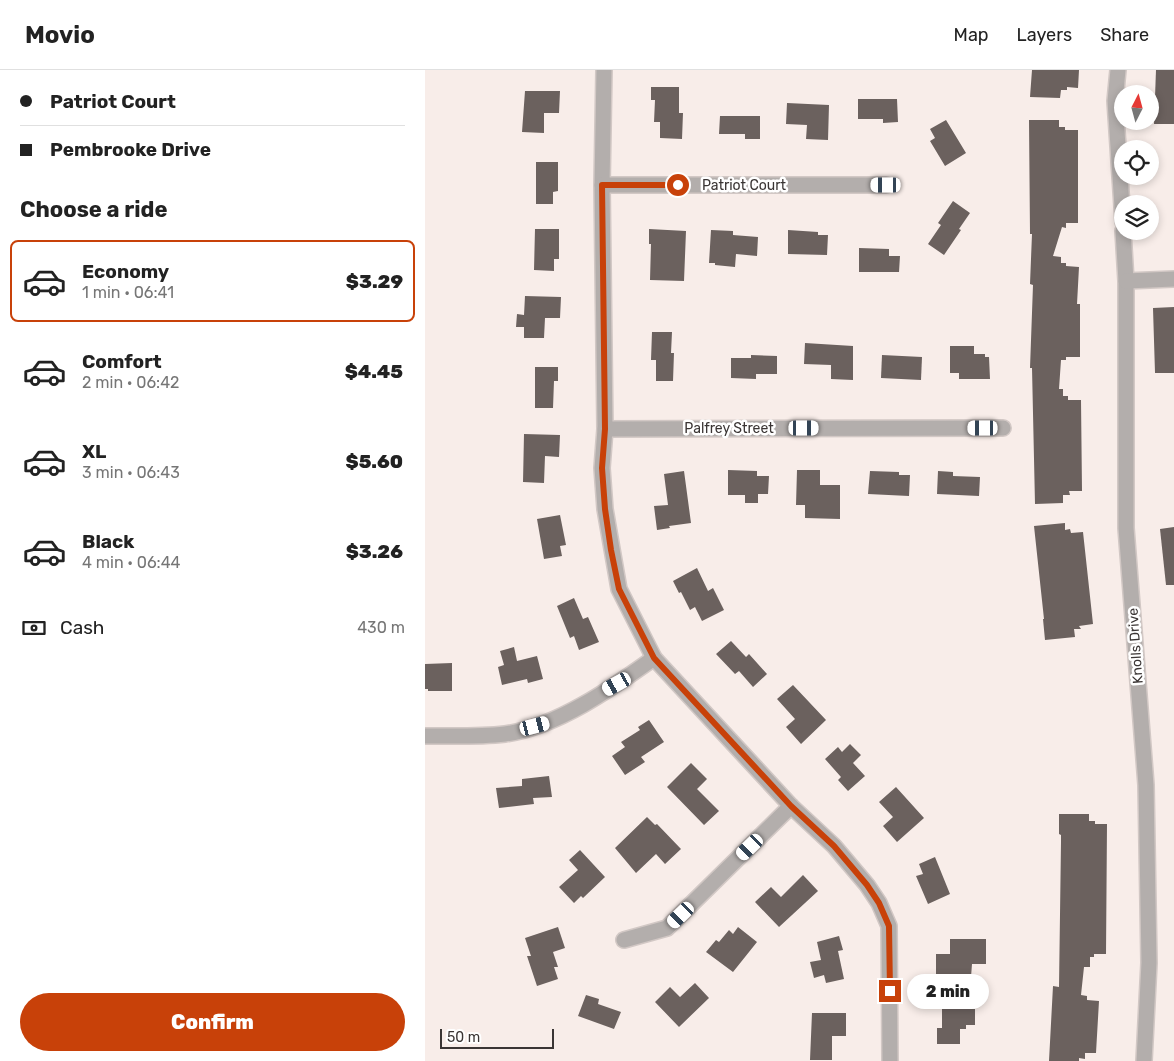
<!DOCTYPE html>
<html lang="en">
<head>
<meta charset="utf-8">
<style>
	:root { --surface:#fff; --page:#f2f2f2; --text:#222; --muted:#767676; --line:#e0e0e0; --accent:#c84109 }
	body { margin:0; font-family:Rubik,sans-serif; background:var(--page); color:var(--text); height:100vh; display:flex; flex-direction:column; font-size:19px; white-space:nowrap }
	* { box-sizing:border-box; margin:0 }
	p { font-size:16px; color:var(--muted) }
	.icon { flex:none; width:28px; height:28px; fill:none; stroke:currentColor; stroke-width:2; stroke-linecap:round; stroke-linejoin:round }
	.map { position:relative; flex:1; overflow:hidden }
	.details { display:flex; flex-direction:column; background:var(--surface); width:425px }
	.details>* { flex:none }
	.hud { display:grid; align-content:center; height:110px; padding:0 20px; background:var(--surface) }
	.needle { width:32px; rotate:6deg }
	.tools { position:absolute; left:689px; top:15px; display:grid; gap:10px }
	.tools a { display:grid; place-items:center; width:45px; height:45px; border-radius:50%; background:var(--surface); box-shadow:0 2px 8px #0003; font-size:25px }
	.scale { position:absolute; left:15px; bottom:12px; width:114px; box-sizing:border-box; padding-left:5px; border:2px solid #3a3534; border-top:0; font-size:14px; line-height:18px; white-space:nowrap; color:#3a3534; -webkit-text-stroke:4px #fff; paint-order:stroke }
	.end { position:absolute; width:22px; height:22px; margin:-11px; border:6px solid #c84109; background:#fff; box-shadow:0 0 0 2px #fff }
	.from { border-radius:50% }
	.bubble { position:absolute; height:35px; border-radius:18px; background:var(--surface); box-shadow:0 2px 8px #0003; font-size:16px; font-weight:800; line-height:35px; text-align:center }
	.car { position:absolute; width:15px; height:30px; margin:-15px -8px; border-radius:6px; box-shadow:0 0 4px 1px #0007; background:linear-gradient(#fff 24%,#345 0 40%,#fff 0 76%,#345 0 86%,#fff 0) }
	.hud b { display:flex; align-items:center; gap:18px; height:48px; font-size:19px }
	.hud b+b { border-top:1px solid var(--line) }
	.hud i { width:12px; height:12px; background:var(--text) }
	ul { padding:0; list-style:none }
	li { display:flex; align-items:center; gap:15px; height:82px; margin:0 10px 8px; padding:0 10px; border:2px solid transparent; border-radius:8px }
	li div { flex:1 }
	li b { display:block; font-size:19px }
	li em { font-style:normal; font-weight:800 }
	li.current { border-color:var(--accent) }
	li>.icon { width:45px; height:45px; stroke-width:1.5 }
	h2 { padding:0 20px; font-size:22px; line-height:60px }
	.pay { display:flex; align-items:center; gap:12px; height:55px; padding:0 20px; font-size:19px }
	.pay p { margin-inline-start:auto }
	.cta { display:flex; gap:10px; margin-top:auto; padding:10px 20px }
	.cta a { flex:1; height:58px; border-radius:30px; background:var(--accent); color:#fff; font-size:20px; font-weight:800; line-height:58px; text-align:center }
	header { display:flex; align-items:center; gap:30px; box-sizing:border-box; height:70px; padding:0 25px; background:var(--surface); border-bottom:1px solid var(--line) }
	header strong { font-size:24px }
	nav { display:flex; gap:28px; margin-inline-start:auto; font-size:18px }
	main { display:flex; flex:1; min-height:0 }
	.map>svg:first-child { display:block }
	.building { fill:#6b615e }
	.lines { fill:none; stroke-linecap:round; stroke-linejoin:round }
	.minor-casing { stroke:#d2c8c5; stroke-width:18 }
	.minor { stroke:#b3aeac; stroke-width:15 }
	.route { stroke:#c84109; stroke-width:6 }
	.labels { text-anchor:middle; stroke-width:5; stroke-linejoin:round; paint-order:stroke }
	.street-label { font-size:14px; fill:#3a3534; stroke:#fff }
</style>
</head>
<body>
<header>
<strong>Movio</strong>
<nav><a>Map</a><a>Layers</a><a>Share</a></nav>
</header>
<main>
<section class="details">
<div class="hud">
<b><i class="from"></i>Patriot Court</b>
<b><i></i>Pembrooke Drive</b>
</div>
<h2>Choose a ride</h2>
<ul>
<li class="current"><svg class="icon" aria-label="car" viewBox="0 0 24 24"><path d="M5 17H2v-5l4-1 3-4h7l3 4 3 1v5h-3M9 17h6M6 11h13"/><circle cx="7" cy="17" r="2"/><circle cx="17" cy="17" r="2"/></svg><div><b>Economy</b><p>1 min · 06:41</p></div><em>$3.29</em></li>
<li><svg class="icon" aria-label="car" viewBox="0 0 24 24"><path d="M5 17H2v-5l4-1 3-4h7l3 4 3 1v5h-3M9 17h6M6 11h13"/><circle cx="7" cy="17" r="2"/><circle cx="17" cy="17" r="2"/></svg><div><b>Comfort</b><p>2 min · 06:42</p></div><em>$4.45</em></li>
<li><svg class="icon" aria-label="car" viewBox="0 0 24 24"><path d="M5 17H2v-5l4-1 3-4h7l3 4 3 1v5h-3M9 17h6M6 11h13"/><circle cx="7" cy="17" r="2"/><circle cx="17" cy="17" r="2"/></svg><div><b>XL</b><p>3 min · 06:43</p></div><em>$5.60</em></li>
<li><svg class="icon" aria-label="car" viewBox="0 0 24 24"><path d="M5 17H2v-5l4-1 3-4h7l3 4 3 1v5h-3M9 17h6M6 11h13"/><circle cx="7" cy="17" r="2"/><circle cx="17" cy="17" r="2"/></svg><div><b>Black</b><p>4 min · 06:44</p></div><em>$3.26</em></li>
</ul>
<div class="pay"><svg class="icon" aria-label="cash" viewBox="0 0 24 24"><path d="M3 7h18v10H3z"/><circle cx="12" cy="12" r="2"/></svg>Cash<p>430 m</p></div>
<div class="cta"><a>Confirm</a></div>
</section>
<div class="map">
<svg width="749" height="991" viewBox="0 0 749 991">
	<rect width="100%" height="100%" fill="#f8ede9"/>
	<g class="building">
		<path d="M607,0H654L653,18L642,17V20H636L635,28L605,27Z"/>
		<path d="M731,0H749V54H729Z"/>
		<path d="M226,17H254V43H258L257,69L235,68V52H229L230,30H226Z"/>
		<path d="M100,21H135L134,43H119V63L97,62Z"/>
		<path d="M433,29H472L473,52L458,53V49H433Z"/>
		<path d="M362,33L404,35L403,70L381,69L382,55L361,54Z"/>
		<path d="M295,46H335V69H320V64H294Z"/>
		<path d="M521,50L541,83L520,96L505,71L510,68L505,59Z"/>
		<path d="M604,50H634V57H640V60H653V153H641V158L637,157L628,186L636,187V193H641V196L654,197L652,234H655V287H641V290H636L634,319H638V326H643V330H656L657,421H644L645,425H638V433L610,434L607,298H605L608,215L605,214L607,164H605Z"/>
		<path d="M111,92H133V121L128,122V134H111Z"/>
		<path d="M528,131L545,143L534,159L536,160L519,185L503,174L516,155L513,153Z"/>
		<path d="M110,159H134V189H129V201L109,200Z"/>
		<path d="M224,159L261,161L259,211L225,210L226,174H224Z"/>
		<path d="M286,160L308,161V165L333,167L332,186L311,184L310,197L290,195V193H284Z"/>
		<path d="M363,160L393,162V165H403L402,185L363,184Z"/>
		<path d="M434,178L464,179V186H475L474,202H434Z"/>
		<path d="M100,226L136,227L135,248H120L119,268H99V257H91L92,244L99,245Z"/>
		<path d="M749,237V303H730L728,238Z"/>
		<path d="M227,262H247L246,283H249L248,311H231V290H226Z"/>
		<path d="M380,273L428,276V310L406,309V295L379,294Z"/>
		<path d="M525,276H549V284H560V287H564L565,309H534V303H525Z"/>
		<path d="M326,285L352,286V304H331V309L306,308V288H326Z"/>
		<path d="M457,285L497,287L496,310L456,308Z"/>
		<path d="M110,297H133V311H129L128,338H110Z"/>
		<path d="M99,364L135,365L134,387L120,386L119,413L98,412Z"/>
		<path d="M303,400L332,401V406H344L343,424H333V433H320V425H303Z"/>
		<path d="M372,400H395V415H415V449L380,448V435H371Z"/>
		<path d="M259,401L266,453L244,456L245,458L232,460L229,436L243,435L239,404Z"/>
		<path d="M445,401L474,402V405H485L484,426L443,424Z"/>
		<path d="M513,401L528,402V406L555,407L554,426L512,424Z"/>
		<path d="M135,445L141,475L135,476L137,486L119,489L112,449Z"/>
		<path d="M640,453V460L645,459L646,463L658,462L668,554L654,556L656,559H649L650,567L620,570L618,549H619L609,456Z"/>
		<path d="M749,457V515H741L735,459Z"/>
		<path d="M272,498L283,521L288,518L299,540L277,551L270,537L265,540L256,522L254,523L248,511Z"/>
		<path d="M149,528L158,549L163,547L174,572L154,580L149,566L145,568L132,536Z"/>
		<path d="M306,571L321,587L324,584L342,604L328,617L314,601L310,604L291,584Z"/>
		<path d="M89,577L92,591L112,586L118,609L103,613L102,609L77,615L73,597L79,595L75,581Z"/>
		<path d="M27,593V621H3V619H0V594Z"/>
		<path d="M368,615L401,650L376,674L361,657L370,649L352,629Z"/>
		<path d="M224,650L239,672L216,687L220,692L200,705L187,686L200,677L196,672L215,660L213,657Z"/>
		<path d="M425,674L436,685L428,693L440,706L423,721L413,710L416,707L400,689L413,677L417,682Z"/>
		<path d="M266,693L282,709L272,719L294,741L279,755L242,717Z"/>
		<path d="M124,706L127,727L108,728L109,734L74,738L71,718L97,716V709Z"/>
		<path d="M471,717L499,748L472,772L458,756L468,747L454,732Z"/>
		<path d="M634,744H664V751H670V754H682L681,884H669V887H665V897H659L656,925L662,926V930L674,931L671,983H660V989L654,988V991H624L628,916L634,917L636,772V765L634,764Z"/>
		<path d="M222,747L230,755L232,754L256,779L240,794L231,784L211,803L190,778Z"/>
		<path d="M155,780L180,807L158,828L156,826L149,833L134,817L153,800L144,790Z"/>
		<path d="M510,787L525,824L503,834L491,806L498,804L494,794Z"/>
		<path d="M378,805L393,821L354,857L330,832L346,817L356,827Z"/>
		<path d="M133,857L140,878L128,882L133,897H129L133,909L112,916L102,886H106L100,868Z"/>
		<path d="M313,857L332,872L308,902L281,882L291,870L294,872L304,860L308,864Z"/>
		<path d="M414,866L418,880L413,881L419,909L401,913L399,905L389,908L385,892L396,890L392,872Z"/>
		<path d="M525,869H561V894H547L546,907H511V884H525Z"/>
		<path d="M270,913L284,928L254,957L230,932L245,917L255,927Z"/>
		<path d="M161,925L174,929L173,934L196,942L189,959L153,946Z"/>
		<path d="M517,933L536,934V939H550V955H541V959H535V974H512V958H517Z"/>
		<path d="M387,943H421V966H407V990H385Z"/>
	</g>
	<g class="lines">
		<defs>
			<g id="minor">
				<path d="M179,0L177,115L180,359L177,398L180,439L194,519L229,588L366,736L409,776L442,815L454,833L464,856L465,991"/>
				<path d="M693,0L690,31L698,152"/>
				<path d="M177,115H461"/>
				<path d="M698,161L701,211V458L721,715L724,893L719,991"/>
				<path d="M701,211L749,209"/>
				<path d="M180,359L578,358"/>
				<path d="M0,666C27,666 54,667 80,664C132,657 187,618 229,588"/>
				<path d="M199,870L242,858L366,736"/>
			</g>
		</defs>
		<use href="#minor" class="minor-casing"/>
		<use href="#minor" class="minor"/>
	</g>
	<g class="lines">
		<path class="route" d="M253,115H177L180,359L177,398L180,439L186,480L194,519L229,588L366,736L409,776L442,815L454,833L464,856L465,921"/>
	</g>
	<g class="labels">
		<g class="street-label">
			<text x="319" y="120">Patriot Court</text>
			<text x="304" y="363">Palfrey Street</text>
			<text transform="translate(710 576) rotate(-94)" y="5">Knolls Drive</text>
		</g>
	</g>
</svg>
<div class="tools">
<a><svg class="needle" viewBox="-14 -14 28 28"><path d="M0-13l5 13h-10z" fill="#e53935"/><path d="M0 13l5-13h-10z" fill="#767676"/></svg></a>
<a><svg class="icon" aria-label="locate" viewBox="0 0 24 24"><circle cx="12" cy="12" r="6"/><path d="M12 2v4M12 18v4M2 12h4M18 12h4"/></svg></a>
<a><svg class="icon" aria-label="layers" viewBox="0 0 24 24"><path d="M12 4l9 5-9 5-9-5zM3 14l9 5 9-5"/></svg></a>
</div>
<div class="scale">50 m</div>
<i class="end from" style="left:253px;top:115px"></i>
<i class="end" style="left:465px;top:921px"></i>
<div class="bubble" style="left:482px;top:904px;width:82px">2 min</div>
<i class="car" style="left:461px;top:115px;rotate:270deg"></i>
<i class="car" style="left:379px;top:358px;rotate:90deg"></i>
<i class="car" style="left:558px;top:358px;rotate:270deg"></i>
<i class="car" style="left:192px;top:614px;rotate:241deg"></i>
<i class="car" style="left:110px;top:656px;rotate:76deg"></i>
<i class="car" style="left:325px;top:777px;rotate:226deg"></i>
<i class="car" style="left:256px;top:845px;rotate:226deg"></i>
</div>
</main>
</body>
</html>
